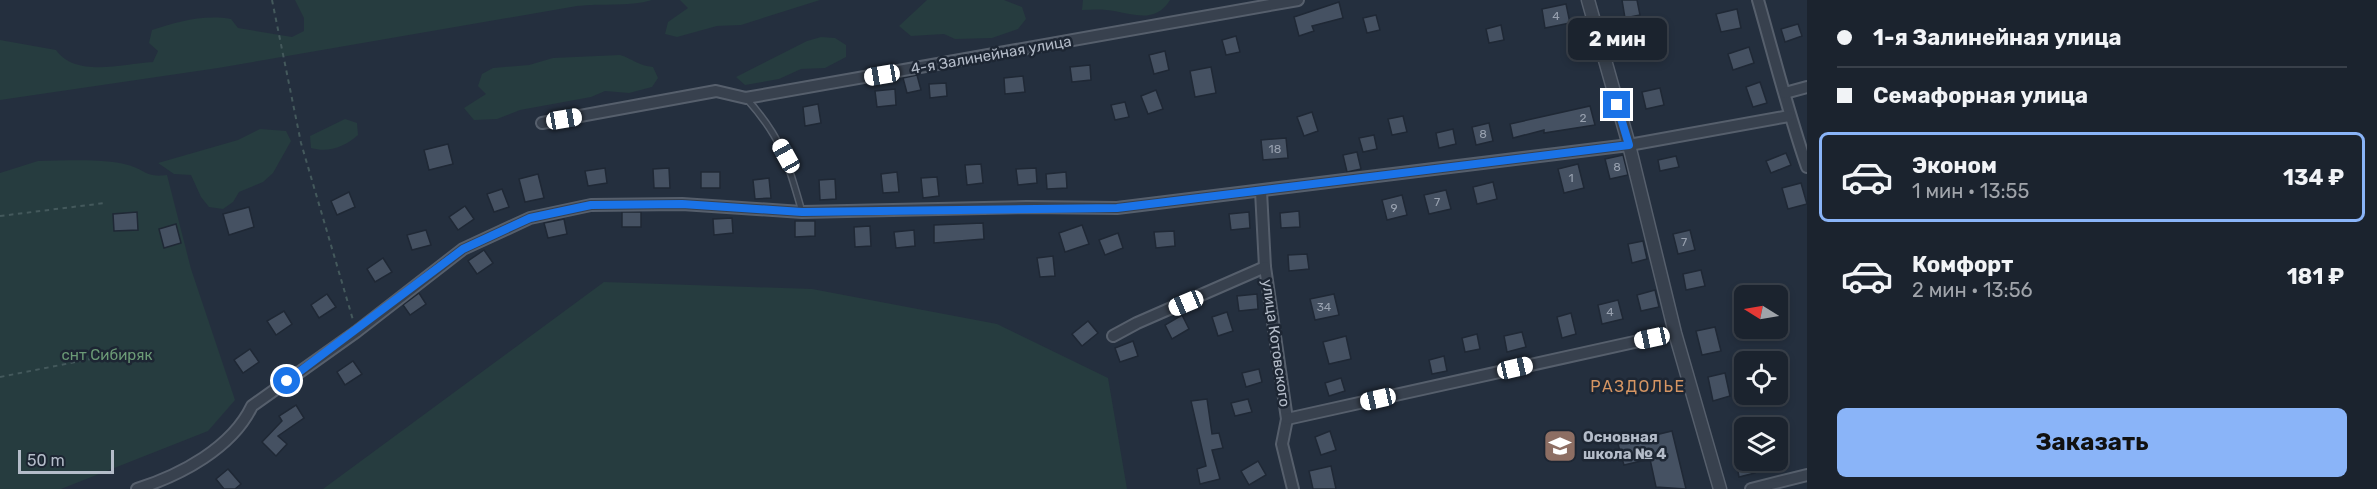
<!DOCTYPE html>
<html lang="ru">
<head>
<meta charset="utf-8">
<style>
	:root { --surface:#1b232e; --page:#242b36; --text:#f1f3f6; --muted:#a0a4aa; --line:#39404a; --accent:#8ab4f8 }
	body { margin:0; font-family:Rubik,sans-serif; background:var(--page); color:var(--text); height:100vh; display:flex; flex-direction:column; font-size:22px; white-space:nowrap }
	* { box-sizing:border-box; margin:0 }
	p { font-size:20px; color:var(--muted) }
	.icon { flex:none; width:33px; height:33px; fill:none; stroke:currentColor; stroke-width:2; stroke-linecap:round; stroke-linejoin:round }
	.map { position:relative; flex:1; overflow:hidden }
	.drawer { display:flex; flex-direction:column; background:var(--surface); width:570px }
	.drawer>* { flex:none }
	.hud { display:grid; align-content:center; height:132px; padding:0 30px; background:var(--surface) }
	.needle { width:39px; rotate:281deg }
	.controls { position:absolute; left:1734px; top:285px; display:grid; gap:12px }
	.controls a { display:grid; place-items:center; width:54px; height:54px; border-radius:9px; background:var(--surface); box-shadow:0 3px 9px #0003,0 0 0 2px var(--line); font-size:30px }
	.scale { position:absolute; left:18px; bottom:15px; width:96px; box-sizing:border-box; padding-left:6px; border:3px solid #b4bcc9; border-top:0; font-size:16px; line-height:21px; white-space:nowrap; color:#b4bcc9; -webkit-text-stroke:4px #1d2633; paint-order:stroke }
	.end { position:absolute; width:27px; height:27px; margin:-14px; border:8px solid #1a73e8; background:#fff; box-shadow:0 0 0 3px #fff }
	.from { border-radius:50% }
	.bubble { position:absolute; height:42px; border-radius:9px; background:var(--surface); box-shadow:0 3px 9px #0003,0 0 0 2px var(--line); font-size:20px; font-weight:700; line-height:42px; text-align:center }
	.car { position:absolute; width:18px; height:36px; margin:-18px -9px; border-radius:8px; box-shadow:0 0 4px 2px #0007; background:linear-gradient(#fff 24%,#345 0 40%,#fff 0 76%,#345 0 86%,#fff 0) }
	.hud b { display:flex; align-items:center; gap:21px; height:57px; font-size:22px }
	.hud b+b { border-top:2px solid var(--line) }
	.hud i { width:15px; height:15px; background:var(--text) }
	ul { padding:0; list-style:none }
	li { display:flex; align-items:center; gap:18px; height:90px; margin:0 12px 9px; padding:0 18px; border:3px solid transparent; border-radius:9px }
	li div { flex:1 }
	li b { display:block; font-size:22px }
	li em { font-style:normal; font-weight:700 }
	li.selected { border-color:var(--accent) }
	li>.icon { width:54px; height:54px; stroke-width:1.5 }
	.action { display:flex; gap:12px; margin-top:auto; padding:12px 30px }
	.action a { flex:1; height:69px; border-radius:9px; background:var(--accent); color:#111; font-size:24px; font-weight:700; line-height:69px; text-align:center }
	main { display:flex; flex:1; min-height:0 }
	.map>svg:first-child { display:block }
	.green { fill:#263c3f }
	.building { fill:#455162; stroke:#1f2835; stroke-width:1.5 }
	.lines { fill:none; stroke-linecap:round; stroke-linejoin:round }
	.service-casing { stroke:#565f6c; stroke-width:8 }
	.minor-casing { stroke:#565f6c; stroke-width:14 }
	.tertiary-casing { stroke:#565f6c; stroke-width:15 }
	.path { stroke:#44595c; stroke-width:2; stroke-dasharray:4.5 4.5; stroke-linecap:butt }
	.service { stroke:#38414e; stroke-width:5 }
	.minor { stroke:#38414e; stroke-width:10 }
	.tertiary { stroke:#38414e; stroke-width:12 }
	.route { stroke:#1a73e8; stroke-width:8 }
	.labels { text-anchor:middle; stroke-width:5; stroke-linejoin:round; paint-order:stroke }
	.number-label { font-size:12px; fill:#98a1af }
	.street-label { font-size:15px; fill:#b4bcc9; stroke:#1d2633 }
	.park-label { font-size:15px; fill:#6b9a76; stroke:#1d2633 }
	.poi-label { font-size:15px; font-weight:bold; fill:#b4bcc9; stroke:#1d2633; text-anchor:start }
	.neighbourhood-label { font-size:16px; letter-spacing:1.5px; fill:#d59563; stroke:#1d2633 }
</style>
</head>
<body>
<main>
<div class="map">
<svg width="1807" height="489" viewBox="0 0 1807 489">
	<rect width="100%" height="100%" fill="#242f3e"/>
	<g class="green">
		<path d="M295,0H652C629,7 601,3 577,6L218,68L0,100V40L56,50C76,78 122,64 153,62L158,51L149,43L152,30C176,22 204,14 231,19L238,28L292,37L304,31V18Z"/>
		<path d="M680,0H820L741,25L717,26L677,37L665,34L668,22L688,8Z"/>
		<path d="M927,0H1004L1022,7L1026,19L1018,29L992,38L955,39L944,34L911,36L899,26Z"/>
		<path d="M1083,0H1170C1154,26 1130,12 1106,10C1098,9 1090,10 1082,10Z"/>
		<path d="M821,37L835,38L846,45V57L825,68L801,69L779,79L745,85L736,77L807,41Z"/>
		<path d="M620,55C633,59 639,66 653,67L658,78L652,87L629,93L605,91L591,97L520,110L497,119L474,120L464,108L486,94L478,86L482,74L493,68L529,65L553,58Z"/>
		<path d="M345,119L357,123L358,135C344,147 329,153 311,148L310,136Z"/>
		<path d="M260,129L286,131L291,141L273,173L263,182L239,192L233,202L223,209L209,207L201,197L191,175L174,174L158,163L238,140Z"/>
		<path d="M38,161C67,161 100,158 128,165C146,170 146,178 167,175L191,269L235,400L208,431L61,489H0V173Z"/>
		<path d="M604,282L812,289L997,324L1108,378L1127,489H323Z"/>
	</g>
	<g class="building">
		<path d="M1622,0H1637L1640,15L1625,18Z"/>
		<path d="M1339,2L1343,18L1312,26L1314,31L1299,36L1294,17Z"/>
		<path d="M1566,4L1570,23L1545,28L1542,9Z"/>
		<path d="M1737,9L1741,28L1721,32L1716,14Z"/>
		<path d="M1376,15L1380,30L1367,33L1363,18Z"/>
		<path d="M1798,24L1802,36L1785,42L1781,29Z"/>
		<path d="M1501,25L1504,40L1489,43L1486,29Z"/>
		<path d="M1236,36L1240,52L1226,55L1222,40Z"/>
		<path d="M1749,47L1754,63L1733,70L1728,54Z"/>
		<path d="M1165,51L1169,70L1154,74L1149,55Z"/>
		<path d="M1090,65L1091,80L1072,82L1070,67Z"/>
		<path d="M1211,67L1216,93L1195,97L1190,71Z"/>
		<path d="M917,75L921,90L907,93L903,78Z"/>
		<path d="M1023,76L1025,92L1005,94L1004,78Z"/>
		<path d="M1760,82L1767,103L1753,107L1746,87Z"/>
		<path d="M946,83L947,96L930,98L929,84Z"/>
		<path d="M1660,88L1664,105L1646,109L1642,92Z"/>
		<path d="M895,89L896,105L877,107L875,91Z"/>
		<path d="M1156,90L1163,109L1148,114L1141,96Z"/>
		<path d="M1125,102L1129,117L1115,120L1111,105Z"/>
		<path d="M818,104L821,123L805,126L803,107Z"/>
		<path d="M1590,106L1595,125L1544,133V130L1513,138L1510,124Z"/>
		<path d="M1312,112L1318,131L1304,136L1297,117Z"/>
		<path d="M1403,116L1407,132L1392,135L1388,119Z"/>
		<path d="M1489,123L1493,141L1476,145L1472,127Z"/>
		<path d="M1453,129L1456,144L1439,148L1436,133Z"/>
		<path d="M1374,135L1377,149L1363,152L1359,138Z"/>
		<path d="M1286,138L1288,158L1263,160L1261,140Z"/>
		<path d="M448,144L453,164L429,170L424,150Z"/>
		<path d="M1357,152L1361,169L1347,172L1343,155Z"/>
		<path d="M1786,153L1791,165L1771,173L1766,161Z"/>
		<path d="M1623,155L1628,175L1610,179L1605,159Z"/>
		<path d="M1676,156L1679,167L1660,171L1658,160Z"/>
		<path d="M981,164L983,183L967,185L965,165Z"/>
		<path d="M1578,164L1584,188L1564,193L1558,169Z"/>
		<path d="M605,168L607,183L588,186L585,171Z"/>
		<path d="M669,168L670,188H654L653,169Z"/>
		<path d="M1036,168L1037,183L1018,185L1016,169Z"/>
		<rect x="701" y="172" width="19" height="16"/>
		<path d="M897,172L899,192L883,193L881,174Z"/>
		<path d="M1066,172L1067,188L1047,189L1046,174Z"/>
		<path d="M538,174L544,198L525,202L519,179Z"/>
		<path d="M937,177L939,196L923,198L921,178Z"/>
		<path d="M769,178L771,198L755,199L753,180Z"/>
		<path d="M835,179L836,199L820,200L819,180Z"/>
		<path d="M1493,182L1497,199L1477,204L1473,187Z"/>
		<path d="M1801,183L1807,204L1788,209L1782,188Z"/>
		<path d="M502,189L509,207L494,212L487,194Z"/>
		<path d="M1446,190L1451,209L1429,214L1424,195Z"/>
		<path d="M349,192L355,207L337,215L331,201Z"/>
		<path d="M1402,195L1407,215L1387,220L1382,200Z"/>
		<path d="M465,206L474,219L458,230L449,217Z"/>
		<path d="M249,207L254,227L229,235L223,214Z"/>
		<path d="M1299,211L1300,227L1281,228L1280,213Z"/>
		<path d="M137,212L138,230L114,231L113,214Z"/>
		<rect x="622" y="212" width="19" height="15"/>
		<path d="M1249,212L1250,228L1231,230L1229,214Z"/>
		<path d="M732,218L733,233L714,235L713,219Z"/>
		<path d="M564,219L567,234L548,238L544,223Z"/>
		<path d="M795,221H815V236L795,237Z"/>
		<path d="M983,223L984,239L934,243V225Z"/>
		<path d="M176,224L181,243L164,248L159,229Z"/>
		<path d="M1082,225L1089,244L1065,252L1059,233Z"/>
		<path d="M870,226L871,246L855,247L854,227Z"/>
		<path d="M426,230L431,245L412,250L407,235Z"/>
		<path d="M914,230L915,246L896,248L894,232Z"/>
		<path d="M1690,230L1695,250L1678,254L1673,234Z"/>
		<path d="M1174,231L1175,246L1156,248L1154,232Z"/>
		<path d="M1118,233L1123,248L1105,255L1099,240Z"/>
		<path d="M1643,241L1647,259L1632,263L1628,244Z"/>
		<path d="M484,250L493,263L477,274L468,261Z"/>
		<path d="M1307,254L1309,269L1289,271L1288,255Z"/>
		<path d="M1053,256L1055,276L1040,277L1037,258Z"/>
		<path d="M383,258L392,272L375,282L367,269Z"/>
		<path d="M1701,270L1705,286L1686,290L1683,274Z"/>
		<path d="M1655,290L1659,307L1641,311L1637,295Z"/>
		<path d="M419,293L426,304L410,315L403,305Z"/>
		<path d="M327,294L336,307L319,318L311,305Z"/>
		<path d="M1257,294L1258,309L1239,311L1237,296Z"/>
		<path d="M1334,294L1339,315L1315,320L1310,299Z"/>
		<path d="M1618,300L1623,319L1602,324L1598,305Z"/>
		<path d="M284,311L292,324L276,335L267,321Z"/>
		<path d="M1227,312L1233,331L1218,336L1212,317Z"/>
		<path d="M1571,313L1576,334L1562,338L1557,317Z"/>
		<path d="M1182,315L1189,329L1172,339L1165,325Z"/>
		<path d="M1088,321L1098,333L1082,346L1072,334Z"/>
		<path d="M1715,327L1721,351L1702,355L1696,331Z"/>
		<path d="M1522,332L1526,347L1507,352L1504,336Z"/>
		<path d="M1477,334L1480,349L1465,352L1462,338Z"/>
		<path d="M1346,336L1351,359L1329,364L1323,342Z"/>
		<path d="M1133,341L1138,356L1120,362L1115,348Z"/>
		<path d="M250,349L259,362L243,373L234,360Z"/>
		<path d="M1444,356L1447,371L1432,374L1429,360Z"/>
		<path d="M353,361L362,374L345,385L337,372Z"/>
		<path d="M1259,369L1262,382L1246,387L1242,373Z"/>
		<path d="M1725,373L1730,396L1713,401L1708,377Z"/>
		<path d="M1341,378L1345,391L1329,396L1325,383Z"/>
		<path d="M1207,399L1212,434L1219,433L1223,448L1212,450L1220,479L1200,484L1197,469L1206,466L1191,401Z"/>
		<path d="M1248,399L1252,412L1235,416L1231,403Z"/>
		<path d="M296,405L304,418L278,436L287,444L276,456L262,442L282,421L279,416Z"/>
		<path d="M1330,431L1336,450L1321,455L1315,437Z"/>
		<path d="M1672,431L1686,489L1656,487L1650,459L1624,465L1618,444Z"/>
		<path d="M1736,460H1753L1755,473L1739,477Z"/>
		<path d="M1258,461L1266,475L1249,485L1241,471Z"/>
		<path d="M1331,466L1336,489H1313L1309,471Z"/>
		<path d="M228,469L241,484L235,489H224L216,479Z"/>
	</g>
	<g class="lines">
		<defs>
			<path id="service" d="M746,98C782,138 788,162 802,212"/>
			<g id="minor">
				<path d="M1758,0C1774,56 1788,112 1807,167"/>
				<path d="M1785,93L1807,87"/>
				<path d="M542,123L716,91L746,98L1298,0"/>
				<path d="M1261,191L1265,267L1287,419L1282,444L1293,489"/>
				<path d="M1113,336L1137,323L1265,267"/>
				<path d="M1287,419L1675,333"/>
				<path d="M137,489C181,475 232,448 252,406L356,332L463,249L530,218L591,205L682,204L802,212L1027,207L1117,208L1629,145L1789,116"/>
				<path d="M1751,489L1807,475"/>
			</g>
			<path id="tertiary" d="M1588,0L1629,145L1675,333L1720,489"/>
		</defs>
		<use href="#service" class="service-casing"/>
		<use href="#minor" class="minor-casing"/>
		<use href="#tertiary" class="tertiary-casing"/>
		<g class="path">
			<path d="M272,0L301,143L353,320"/>
			<path d="M0,216L105,203"/>
			<path d="M0,377L131,351"/>
		</g>
		<use href="#service" class="service"/>
		<use href="#minor" class="minor"/>
		<use href="#tertiary" class="tertiary"/>
	</g>
	<g class="lines">
		<path class="route" d="M287,381L463,249L530,218L591,205L682,204L802,212L1117,208L1629,145L1617,105"/>
	</g>
	<defs>
		<symbol id="school-square" viewBox="-11 -11 22 22"><rect x="-9" y="-9" width="18" height="18" rx="4" fill="#8d6e63" stroke="#1d2633"/><path d="M0-5L7-2L0 1L-7-2ZM-4 1L0 2.5L4 1V4Q0 6-4 4Z" fill="#fff"/></symbol>
	</defs>
	<g fill-rule="evenodd">
		<use href="#school-square" x="1541" y="427" width="38" height="38"/>
	</g>
	<g class="labels">
		<g class="number-label">
			<text x="1556" y="20">4</text>
			<text x="1583" y="122">2</text>
			<text x="1483" y="138">8</text>
			<text x="1275" y="153">18</text>
			<text x="1617" y="171">8</text>
			<text x="1571" y="182">1</text>
			<text x="1437" y="206">7</text>
			<text x="1394" y="212">9</text>
			<text x="1684" y="246">7</text>
			<text x="1324" y="311">34</text>
			<text x="1610" y="316">4</text>
		</g>
		<g class="street-label">
			<text transform="translate(991 55) rotate(-10)" y="5">4-я Залинейная улица</text>
			<text transform="translate(1276 343) rotate(82)" y="5">улица Котовского</text>
		</g>
		<g class="park-label">
			<text x="107" y="360">снт Сибиряк</text>
		</g>
		<g class="poi-label">
			<text x="1583" y="442">Основная<tspan x="1583" dy="17">школа № 4</tspan></text>
		</g>
		<g class="neighbourhood-label">
			<text x="1638" y="392">РАЗДОЛЬЕ</text>
		</g>
	</g>
</svg>
<div class="controls">
<a><svg class="needle" viewBox="-14 -14 28 28"><path d="M0-13l5 13h-10z" fill="#e53935"/><path d="M0 13l5-13h-10z" fill="#a0a4aa"/></svg></a>
<a><svg class="icon" aria-label="locate" viewBox="0 0 24 24"><circle cx="12" cy="12" r="6"/><path d="M12 2v4M12 18v4M2 12h4M18 12h4"/></svg></a>
<a><svg class="icon" aria-label="layers" viewBox="0 0 24 24"><path d="M12 4l9 5-9 5-9-5zM3 14l9 5 9-5"/></svg></a>
</div>
<div class="scale">50 m</div>
<i class="end from" style="left:287px;top:381px"></i>
<i class="end" style="left:1617px;top:105px"></i>
<div class="bubble" style="left:1568px;top:18px;width:99px">2 мин</div>
<i class="car" style="left:882px;top:75px;rotate:260deg"></i>
<i class="car" style="left:564px;top:119px;rotate:80deg"></i>
<i class="car" style="left:786px;top:156px;rotate:331deg"></i>
<i class="car" style="left:1186px;top:303px;rotate:247deg"></i>
<i class="car" style="left:1652px;top:338px;rotate:258deg"></i>
<i class="car" style="left:1515px;top:368px;rotate:77deg"></i>
<i class="car" style="left:1378px;top:399px;rotate:257deg"></i>
</div>
<section class="drawer">
<div class="hud">
<b><i class="from"></i>1-я Залинейная улица</b>
<b><i></i>Семафорная улица</b>
</div>
<ul>
<li class="selected"><svg class="icon" aria-label="car" viewBox="0 0 24 24"><path d="M5 17H2v-5l4-1 3-4h7l3 4 3 1v5h-3M9 17h6M6 11h13"/><circle cx="7" cy="17" r="2"/><circle cx="17" cy="17" r="2"/></svg><div><b>Эконом</b><p>1 мин · 13:55</p></div><em>134 ₽</em></li>
<li><svg class="icon" aria-label="car" viewBox="0 0 24 24"><path d="M5 17H2v-5l4-1 3-4h7l3 4 3 1v5h-3M9 17h6M6 11h13"/><circle cx="7" cy="17" r="2"/><circle cx="17" cy="17" r="2"/></svg><div><b>Комфорт</b><p>2 мин · 13:56</p></div><em>181 ₽</em></li>
</ul>
<div class="action"><a>Заказать</a></div>
</section>
</main>
</body>
</html>
